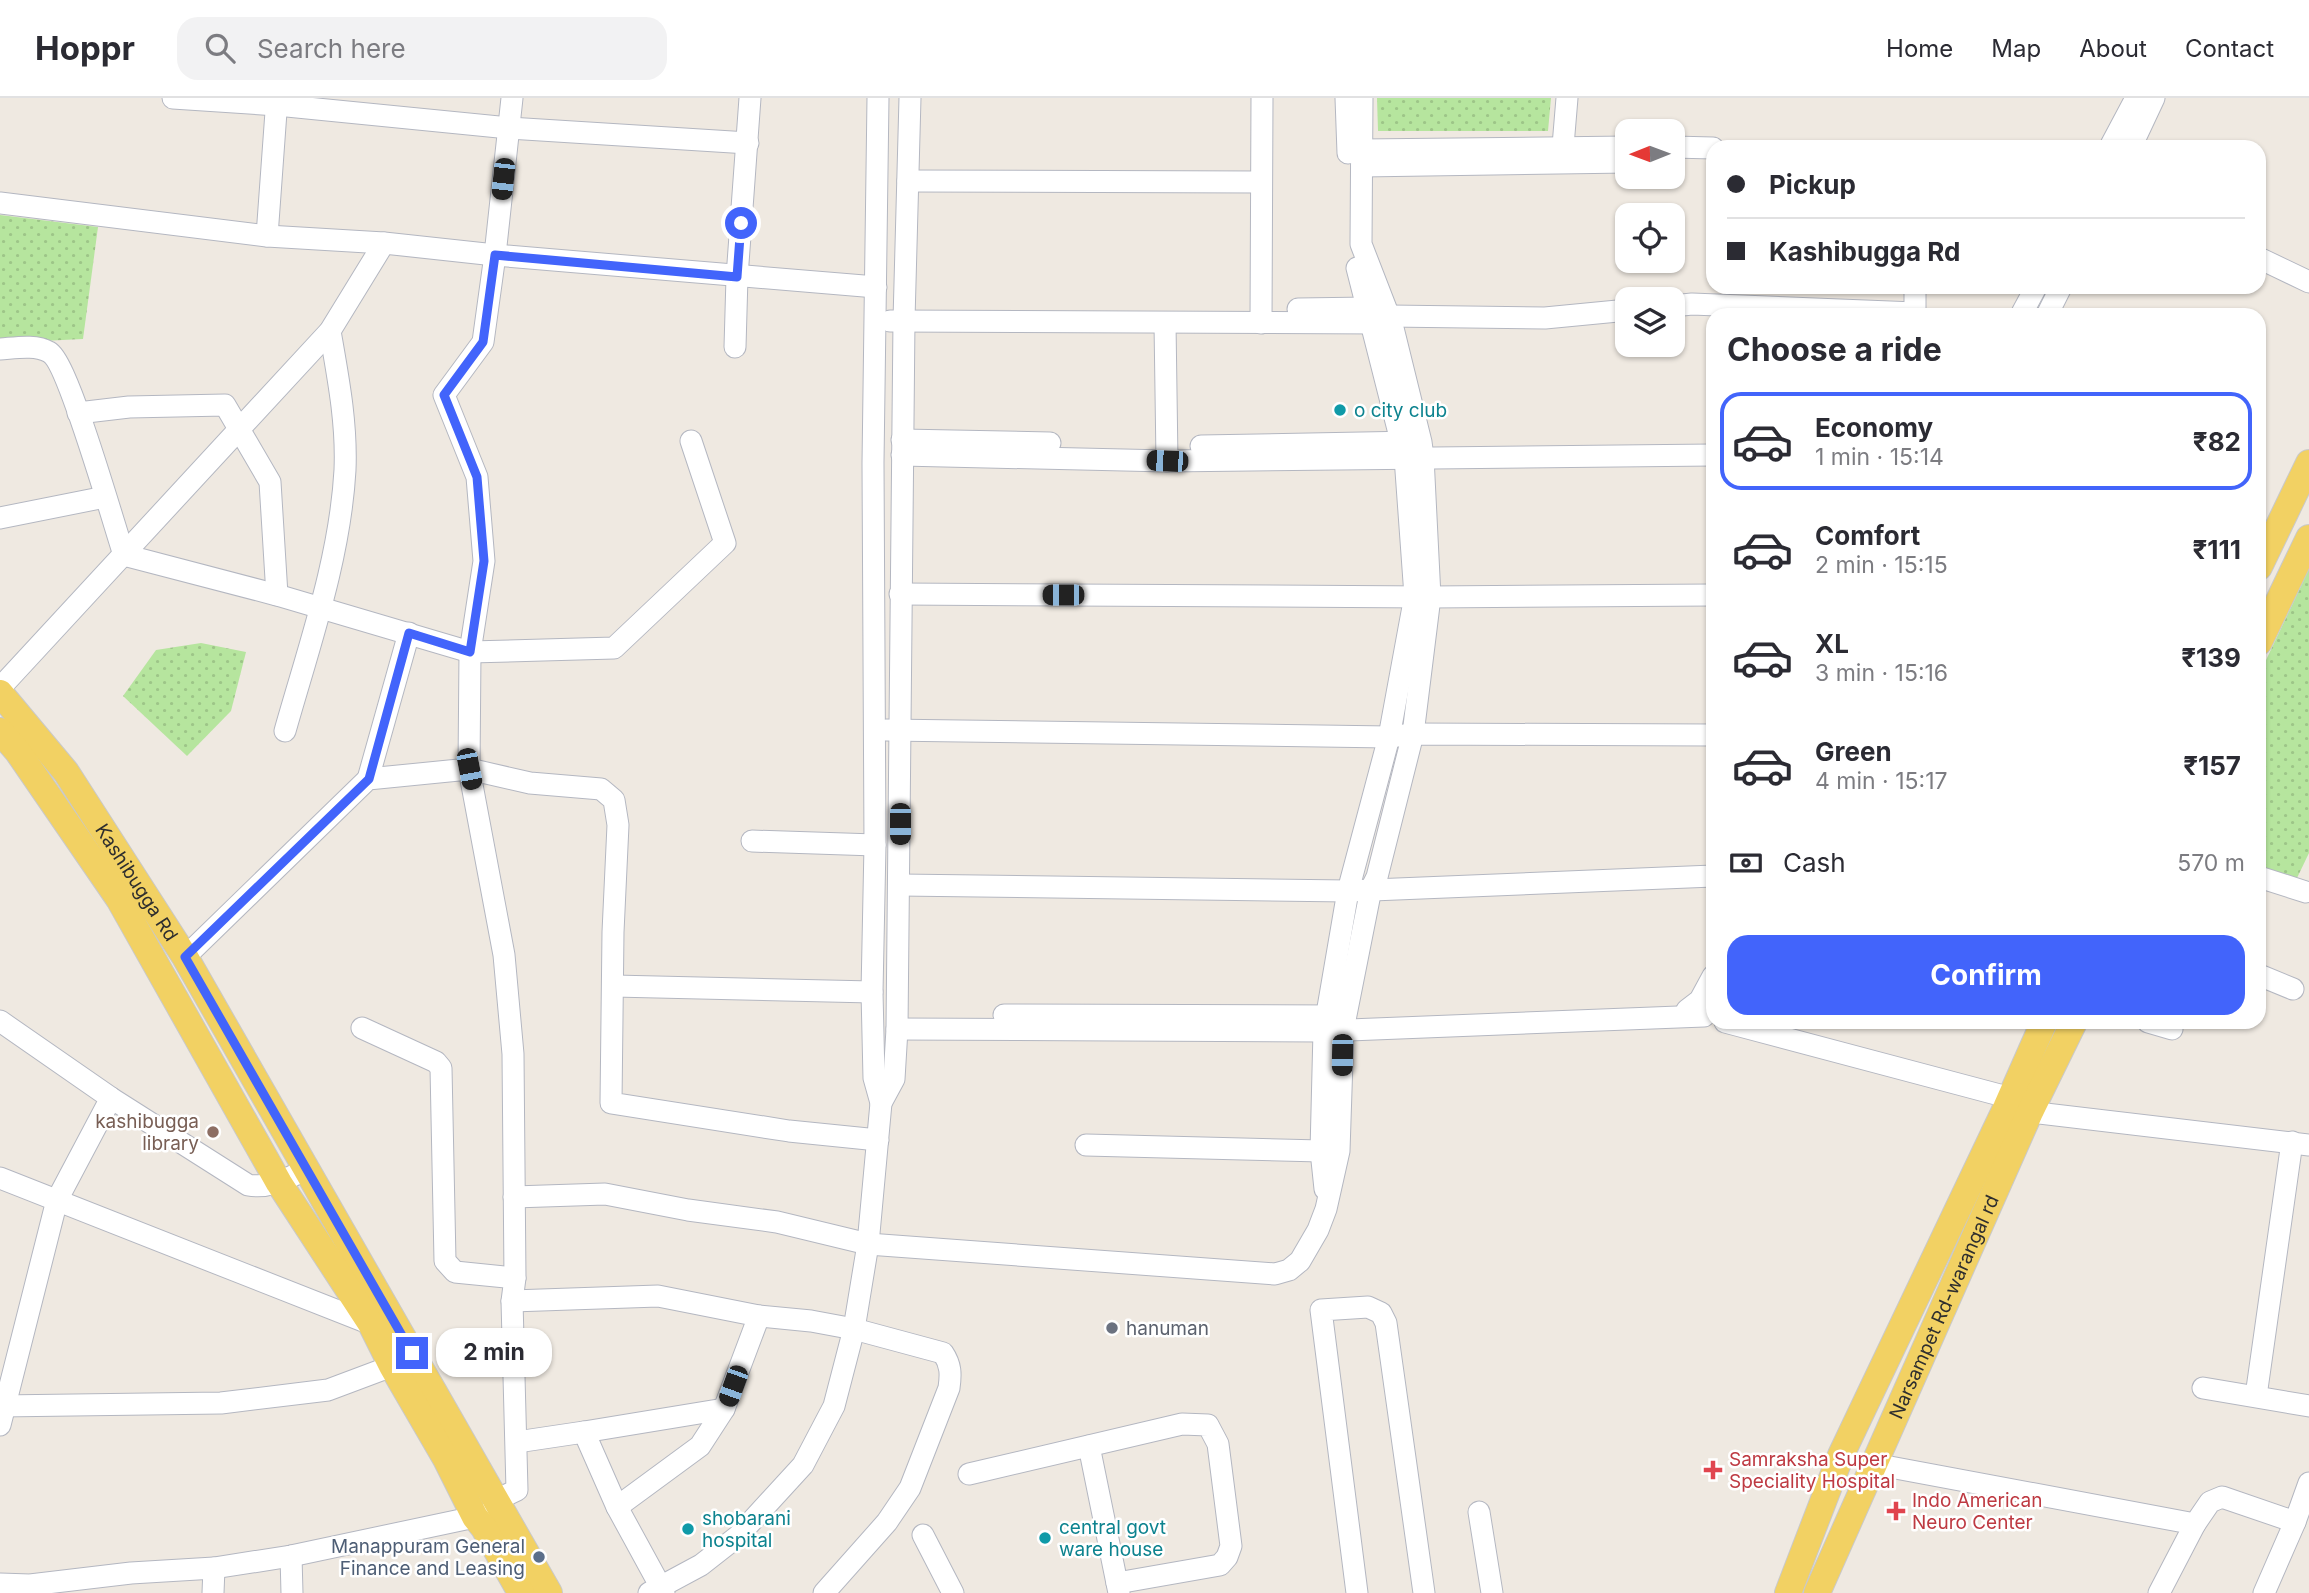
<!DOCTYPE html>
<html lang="en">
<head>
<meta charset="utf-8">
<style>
	:root { --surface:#fff; --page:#f2f2f3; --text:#2b2b33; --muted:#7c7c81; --line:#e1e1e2; --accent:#4264fb }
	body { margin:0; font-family:Inter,sans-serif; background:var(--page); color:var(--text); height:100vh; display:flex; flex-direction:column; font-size:26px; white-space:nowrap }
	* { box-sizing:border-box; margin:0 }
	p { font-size:23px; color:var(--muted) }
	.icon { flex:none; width:38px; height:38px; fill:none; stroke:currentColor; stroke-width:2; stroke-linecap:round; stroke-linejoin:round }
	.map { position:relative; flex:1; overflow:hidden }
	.details { position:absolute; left:1706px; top:210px; width:560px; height:721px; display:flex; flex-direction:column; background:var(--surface); border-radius:21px; box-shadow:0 2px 5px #0004 }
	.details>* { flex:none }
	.banner { position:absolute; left:1706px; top:42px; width:560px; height:154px; border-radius:21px; box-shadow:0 2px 5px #0004; display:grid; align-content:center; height:154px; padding:0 21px; background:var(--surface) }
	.needle { width:46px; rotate:269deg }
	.controls { position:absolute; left:1615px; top:21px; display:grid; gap:14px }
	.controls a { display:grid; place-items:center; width:70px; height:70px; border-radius:14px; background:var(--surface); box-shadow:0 2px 5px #0004; font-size:35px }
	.end { position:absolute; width:32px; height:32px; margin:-16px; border:9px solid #4264fb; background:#fff; box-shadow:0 0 0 4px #fff }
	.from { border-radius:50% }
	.bubble { position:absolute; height:49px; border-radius:21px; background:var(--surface); box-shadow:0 2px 5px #0004; font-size:23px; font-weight:700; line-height:49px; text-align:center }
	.car { position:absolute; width:21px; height:42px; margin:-21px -10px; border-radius:9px; box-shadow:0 0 5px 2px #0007; background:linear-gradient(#222 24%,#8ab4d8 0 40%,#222 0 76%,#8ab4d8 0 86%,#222 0) }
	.banner b { display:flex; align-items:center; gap:24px; height:66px; font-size:26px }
	.banner b+b { border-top:2px solid var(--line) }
	.banner i { width:18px; height:18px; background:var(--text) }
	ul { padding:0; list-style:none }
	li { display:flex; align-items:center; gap:21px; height:98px; margin:0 14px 10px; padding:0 7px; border:4px solid transparent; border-radius:21px }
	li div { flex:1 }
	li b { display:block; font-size:26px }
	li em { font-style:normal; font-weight:700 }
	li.on { border-color:var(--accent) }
	li>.icon { width:63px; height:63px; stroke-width:1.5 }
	h2 { padding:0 21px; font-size:32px; line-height:84px }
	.pay { display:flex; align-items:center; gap:18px; height:77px; padding:0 21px; font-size:26px }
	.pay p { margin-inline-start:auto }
	.cta { display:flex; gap:14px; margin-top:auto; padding:14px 21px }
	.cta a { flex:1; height:80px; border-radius:21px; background:var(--accent); color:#fff; font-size:28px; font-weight:700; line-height:80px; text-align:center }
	header { display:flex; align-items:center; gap:42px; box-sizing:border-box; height:98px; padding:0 35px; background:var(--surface); border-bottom:2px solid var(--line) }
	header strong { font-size:33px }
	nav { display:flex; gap:38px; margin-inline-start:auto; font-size:24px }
	.search { width:490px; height:63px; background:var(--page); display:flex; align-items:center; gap:18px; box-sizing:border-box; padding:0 24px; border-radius:21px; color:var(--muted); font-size:26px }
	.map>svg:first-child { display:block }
	.grass { fill:url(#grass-dots) }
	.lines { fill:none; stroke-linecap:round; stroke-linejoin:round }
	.minor-casing { stroke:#b4b7c1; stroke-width:23 }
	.major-casing { stroke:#c9c9c9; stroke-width:28 }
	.minor { stroke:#fff; stroke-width:21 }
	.major { stroke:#f2d163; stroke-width:26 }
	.route { stroke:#4264fb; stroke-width:9 }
	.culture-dot { fill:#0f9aa8; stroke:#fff; stroke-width:2.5 }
	.education-dot { fill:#8d6e63; stroke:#fff; stroke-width:2.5 }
	.worship-dot { fill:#6b7280; stroke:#fff; stroke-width:2.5 }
	.health-dot { fill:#e0444e; stroke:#fff; stroke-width:2.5 }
	.service-dot { fill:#5c6f8a; stroke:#fff; stroke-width:2.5 }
	.labels { text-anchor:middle; stroke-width:5; stroke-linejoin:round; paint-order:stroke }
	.culture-label { font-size:19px; fill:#0d838f; stroke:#fff; text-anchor:start }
	.street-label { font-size:19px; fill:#2e2e2e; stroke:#fff }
	.education-label { font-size:19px; fill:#785e54; stroke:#fff; text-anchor:end }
	.worship-label { font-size:19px; fill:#5b616d; stroke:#fff; text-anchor:start }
	.health-label { font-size:19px; fill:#be3a42; stroke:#fff; text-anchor:start }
	.service-label { font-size:19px; fill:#4e5e75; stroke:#fff; text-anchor:end }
</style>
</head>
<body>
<header>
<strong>Hoppr</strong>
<div class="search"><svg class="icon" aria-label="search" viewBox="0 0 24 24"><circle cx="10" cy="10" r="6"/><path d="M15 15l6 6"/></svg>Search here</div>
<nav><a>Home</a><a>Map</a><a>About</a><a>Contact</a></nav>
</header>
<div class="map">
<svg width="2309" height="1495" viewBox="0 0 2309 1495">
	<defs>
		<pattern id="grass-dots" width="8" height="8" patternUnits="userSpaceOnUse" patternTransform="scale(1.75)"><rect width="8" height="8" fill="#b6e59e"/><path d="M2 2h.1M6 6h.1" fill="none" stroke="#9dc588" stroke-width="1.8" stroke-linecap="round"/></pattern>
	</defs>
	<rect width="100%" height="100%" fill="#efe9e1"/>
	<g class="grass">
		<path d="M1377,0H1551L1548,33H1378Z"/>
		<path d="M0,117L98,129L83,241L0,245Z"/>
		<path d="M2309,471V755L2296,782L2259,771V577Z"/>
		<path d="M201,545L246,554L231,613L187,658L123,598L156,552Z"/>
	</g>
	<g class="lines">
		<defs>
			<g id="minor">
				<path d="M173,0L277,7L509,30L748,45"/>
				<path d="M1346,0L1348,55"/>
				<path d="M1563,48L1567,0"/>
				<path d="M1673,49L1713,50"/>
				<path d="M2110,49L2136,0"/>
				<path d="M2131,49L2154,0"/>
				<path d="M1362,52L1628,49"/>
				<path d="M1362,68L1628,64"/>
				<path d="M908,83L1261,84"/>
				<path d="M0,105L267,138L384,145L495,157L876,189"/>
				<path d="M267,138L277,0"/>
				<path d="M2259,160L2309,184"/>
				<path d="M1915,189V217"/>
				<path d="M1673,208L1692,206L1915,215"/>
				<path d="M1298,211L1369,210"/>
				<path d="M2021,217L2036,189"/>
				<path d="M2047,217L2061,189"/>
				<path d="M1389,218L1545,220L1628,212"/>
				<path d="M890,223L1383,225"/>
				<path d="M1165,225L1167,363"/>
				<path d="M1261,225L1262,0"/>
				<path d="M735,249L737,179L750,0"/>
				<path d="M0,251C15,250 35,246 49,254C68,264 114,427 124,457L277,497L470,554L614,550L725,445L691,343"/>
				<path d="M78,315L129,309L225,307L270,384L277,497"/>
				<path d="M902,342L1050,345"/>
				<path d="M1201,348L1414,344"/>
				<path d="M902,357L1167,363L1713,357"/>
				<path d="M0,420L105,399"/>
				<path d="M900,496L1430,499L1713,497"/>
				<path d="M0,590L330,233L384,145"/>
				<path d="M886,632L1389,639L1413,636L1713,637"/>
				<path d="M285,633C309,548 340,461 345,372C347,325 338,279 330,233"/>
				<path d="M368,681L409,535"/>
				<path d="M752,743L875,747"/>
				<path d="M2259,779L2306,794"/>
				<path d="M900,787L1348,793L1713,778"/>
				<path d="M185,859L368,681L469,671L530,685L601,691L614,702L618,727L613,834L611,1005L789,1033L878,1042"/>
				<path d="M2259,877L2293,891"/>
				<path d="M614,888L872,894"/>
				<path d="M1004,917L1339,918"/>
				<path d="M1699,917L1687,912L1700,902L1713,878"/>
				<path d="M0,923L111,1000L248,1087C271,1091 288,1080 307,1071"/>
				<path d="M1725,924L2011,1000L2030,1014L2309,1047"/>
				<path d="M2148,924L2172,931"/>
				<path d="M362,930L436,964L441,970L445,1163L455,1174L515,1180"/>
				<path d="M897,931L1324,933L1704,918"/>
				<path d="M881,1005L894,981L897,931L904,222L910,0"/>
				<path d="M1086,1047L1321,1053"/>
				<path d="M0,1080L371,1226"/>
				<path d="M1325,1091L1321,1053L1324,933L1348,793L1389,639L1415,498L1405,359L1357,170"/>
				<path d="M514,1099L605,1096L688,1112L777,1124L868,1146L1275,1176L1289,1172L1300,1163L1318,1132L1326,1111L1339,1053L1343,932L1371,791L1377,779L1413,636L1430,499L1423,359L1421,344L1392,226L1361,146L1362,0"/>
				<path d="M512,1203L658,1198L759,1218L811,1223L854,1231L943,1255C951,1267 951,1276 949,1290L910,1390L887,1424L824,1495"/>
				<path d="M2203,1290L2309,1308"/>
				<path d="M2256,1298L2292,1044"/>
				<path d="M0,1308L221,1305L328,1292L392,1268"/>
				<path d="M0,1327L57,1102L111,1000"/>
				<path d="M584,1334L724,1311"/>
				<path d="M517,1344L584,1334L617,1409L664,1495"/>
				<path d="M1089,1348L1119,1495"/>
				<path d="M1874,1366L2195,1426L2210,1404L2222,1399L2295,1424"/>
				<path d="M969,1376L1182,1326L1208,1327L1218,1346L1231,1448L1227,1459L1220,1467L1117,1485"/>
				<path d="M617,1409L700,1348L724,1311L759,1218"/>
				<path d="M1479,1414L1492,1495"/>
				<path d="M491,1415L496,1402L517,1392L512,1203L515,1180L513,956L504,857L469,671L470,554L484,463L477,379L444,297L483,244L495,157L512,0"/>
				<path d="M923,1437L953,1495"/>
				<path d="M291,1458L292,1495"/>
				<path d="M0,1486L30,1487L131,1475L214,1470L291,1458L475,1419"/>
				<path d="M213,1495L214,1470"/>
				<path d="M649,1495L701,1467L738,1438L803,1367L834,1308L854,1231L868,1146L881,1005L874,980L872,894L875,747L873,365L878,0"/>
				<path d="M1357,1495L1321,1212L1368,1209L1381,1215L1386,1225L1424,1495"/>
				<path d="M2159,1495L2195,1426"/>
				<path d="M2264,1495L2295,1424L2309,1385"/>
			</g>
			<g id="major">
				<path d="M2259,469L2309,365"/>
				<path d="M2259,544L2309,440"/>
				<path id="s1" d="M0,595L66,674L185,859L549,1495"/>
				<path d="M0,633L18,654L119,801L279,1085L371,1226L392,1268L446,1361L475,1419L484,1430L521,1495"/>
				<path d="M1788,1495L1841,1357L2006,1010L2044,924"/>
				<path id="s2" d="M1817,1495L2030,1014L2074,924"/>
			</g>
		</defs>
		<use href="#minor" class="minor-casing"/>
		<use href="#major" class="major-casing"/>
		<use href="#minor" class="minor"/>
		<use href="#major" class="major"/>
	</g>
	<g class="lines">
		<path class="route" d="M412,1255L185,859L369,681L409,535L470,554L484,463L477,379L444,297L483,244L495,157L737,179L741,125"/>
	</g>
	<g class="culture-dot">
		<circle cx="1340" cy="312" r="7"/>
		<circle cx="688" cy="1431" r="7"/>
		<circle cx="1045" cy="1440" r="7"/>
	</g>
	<circle class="education-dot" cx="213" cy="1034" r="7"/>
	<circle class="worship-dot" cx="1112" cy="1230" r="7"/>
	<g class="health-dot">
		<path d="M1709.5 1361.5h7v7h7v7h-7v7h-7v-7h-7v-7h7z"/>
		<path d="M1892.5 1402.5h7v7h7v7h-7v7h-7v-7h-7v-7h7z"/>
	</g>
	<circle class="service-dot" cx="539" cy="1459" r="7"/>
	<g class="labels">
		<g class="culture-label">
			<text x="1354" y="319">o city club</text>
			<text x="702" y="1427">shobarani<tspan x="702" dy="22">hospital</tspan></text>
			<text x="1059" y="1436">central govt<tspan x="1059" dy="22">ware house</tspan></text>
		</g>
		<g class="street-label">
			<text dy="7" stroke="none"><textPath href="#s1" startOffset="234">Kashibugga Rd</textPath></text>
			<text dy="7" stroke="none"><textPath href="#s2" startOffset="313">Narsampet Rd-warangal rd</textPath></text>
		</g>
		<g class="education-label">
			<text x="199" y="1030">kashibugga<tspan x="199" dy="22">library</tspan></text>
		</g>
		<g class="worship-label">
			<text x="1126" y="1237">hanuman</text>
		</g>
		<g class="health-label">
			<text x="1729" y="1368">Samraksha Super<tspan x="1729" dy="22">Speciality Hospital</tspan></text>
			<text x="1912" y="1409">Indo American<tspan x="1912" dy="22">Neuro Center</tspan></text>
		</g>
		<g class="service-label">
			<text x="525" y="1455">Manappuram General<tspan x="525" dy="22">Finance and Leasing</tspan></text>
		</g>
	</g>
</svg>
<div class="controls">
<a><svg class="needle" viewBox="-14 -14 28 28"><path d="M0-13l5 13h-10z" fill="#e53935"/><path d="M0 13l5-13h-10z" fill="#7c7c81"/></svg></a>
<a><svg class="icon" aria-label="locate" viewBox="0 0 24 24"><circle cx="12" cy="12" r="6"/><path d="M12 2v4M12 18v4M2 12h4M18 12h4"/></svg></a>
<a><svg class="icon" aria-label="layers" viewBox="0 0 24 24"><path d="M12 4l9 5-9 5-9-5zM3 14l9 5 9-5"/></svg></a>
</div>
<i class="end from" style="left:741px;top:125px"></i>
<i class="end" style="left:412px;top:1255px"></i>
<div class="bubble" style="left:436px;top:1230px;width:116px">2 min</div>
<i class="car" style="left:503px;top:81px;rotate:186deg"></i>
<i class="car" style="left:1167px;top:363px;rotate:272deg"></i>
<i class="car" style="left:1063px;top:497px;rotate:270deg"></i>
<i class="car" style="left:469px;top:671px;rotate:169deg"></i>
<i class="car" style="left:900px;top:726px;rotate:180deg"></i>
<i class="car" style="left:1342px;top:957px;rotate:181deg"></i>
<i class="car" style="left:733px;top:1288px;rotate:200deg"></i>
<div class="banner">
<b><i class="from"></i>Pickup</b>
<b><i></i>Kashibugga Rd</b>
</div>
<section class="details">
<h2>Choose a ride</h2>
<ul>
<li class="on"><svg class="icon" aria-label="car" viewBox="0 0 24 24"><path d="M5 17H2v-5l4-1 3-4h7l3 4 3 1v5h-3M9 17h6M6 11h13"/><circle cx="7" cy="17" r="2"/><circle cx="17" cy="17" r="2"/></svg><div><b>Economy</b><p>1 min · 15:14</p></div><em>₹82</em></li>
<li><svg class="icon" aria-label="car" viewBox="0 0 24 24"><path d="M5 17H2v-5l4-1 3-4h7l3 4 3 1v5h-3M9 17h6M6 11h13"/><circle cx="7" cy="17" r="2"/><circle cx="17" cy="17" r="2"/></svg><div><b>Comfort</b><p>2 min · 15:15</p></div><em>₹111</em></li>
<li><svg class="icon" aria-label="car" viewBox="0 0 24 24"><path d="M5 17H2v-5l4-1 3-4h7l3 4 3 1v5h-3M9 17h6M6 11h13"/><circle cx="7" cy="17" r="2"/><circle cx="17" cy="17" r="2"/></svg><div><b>XL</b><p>3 min · 15:16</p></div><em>₹139</em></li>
<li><svg class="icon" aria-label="car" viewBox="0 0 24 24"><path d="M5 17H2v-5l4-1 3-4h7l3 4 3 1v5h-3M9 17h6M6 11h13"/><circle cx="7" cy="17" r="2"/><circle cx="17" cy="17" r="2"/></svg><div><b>Green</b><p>4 min · 15:17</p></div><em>₹157</em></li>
</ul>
<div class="pay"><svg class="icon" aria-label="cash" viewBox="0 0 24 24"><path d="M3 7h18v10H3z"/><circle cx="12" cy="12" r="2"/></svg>Cash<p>570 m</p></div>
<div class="cta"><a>Confirm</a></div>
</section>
</div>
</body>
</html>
